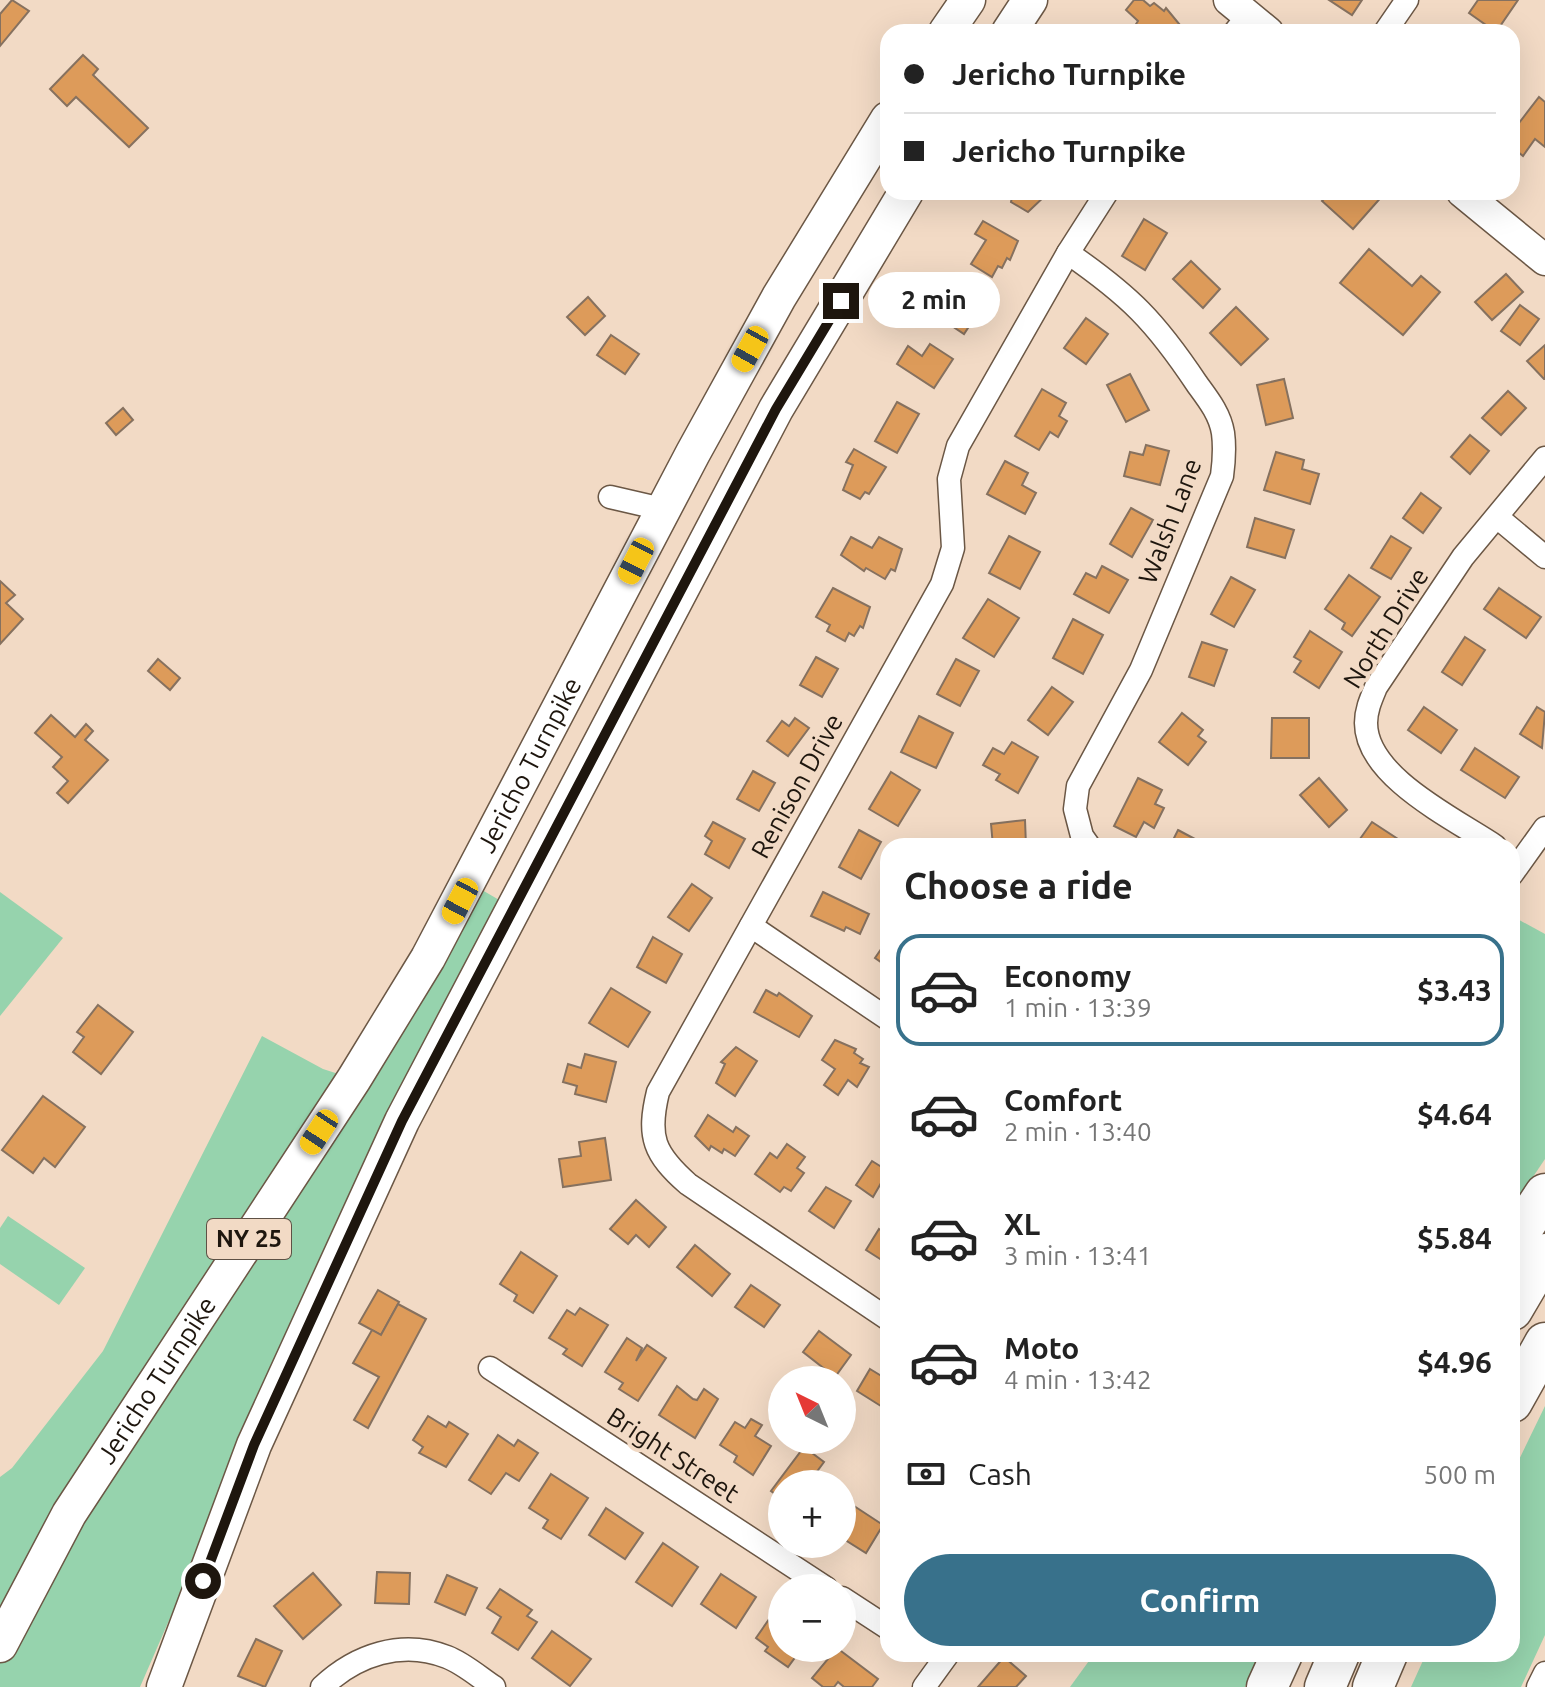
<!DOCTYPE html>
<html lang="en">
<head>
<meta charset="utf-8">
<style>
	:root { --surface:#fff; --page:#f2f2f2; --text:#222; --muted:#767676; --line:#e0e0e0; --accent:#38718b }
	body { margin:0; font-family:Ubuntu,sans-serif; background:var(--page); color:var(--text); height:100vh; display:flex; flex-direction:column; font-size:30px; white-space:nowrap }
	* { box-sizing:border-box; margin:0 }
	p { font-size:26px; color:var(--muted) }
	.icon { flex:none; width:44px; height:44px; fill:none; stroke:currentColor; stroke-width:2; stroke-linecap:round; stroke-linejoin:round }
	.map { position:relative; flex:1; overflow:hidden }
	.details { position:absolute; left:880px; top:838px; width:640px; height:824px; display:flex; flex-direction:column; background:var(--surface); border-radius:24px; box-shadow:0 8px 32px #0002 }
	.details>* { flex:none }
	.top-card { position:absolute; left:880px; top:24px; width:640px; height:176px; border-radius:24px; box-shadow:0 8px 32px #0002; display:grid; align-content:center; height:176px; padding:0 24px; background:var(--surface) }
	.needle { width:52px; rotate:317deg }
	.controls { position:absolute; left:768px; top:1366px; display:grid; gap:16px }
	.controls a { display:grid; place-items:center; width:88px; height:88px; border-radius:50%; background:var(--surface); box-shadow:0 8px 32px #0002; font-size:40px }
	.end { position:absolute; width:36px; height:36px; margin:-18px; border:10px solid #1e160e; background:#fff; box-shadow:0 0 0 4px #fff }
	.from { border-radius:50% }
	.bubble { position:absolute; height:56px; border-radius:28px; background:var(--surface); box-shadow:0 8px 32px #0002; font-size:26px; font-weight:700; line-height:56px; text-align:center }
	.car { position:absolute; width:24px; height:48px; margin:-24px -12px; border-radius:10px; box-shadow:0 0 6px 2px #0007; background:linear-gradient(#f5c518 24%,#345 0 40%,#f5c518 0 76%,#345 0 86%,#f5c518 0) }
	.top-card b { display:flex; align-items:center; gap:28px; height:76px; font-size:30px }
	.top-card b+b { border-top:2px solid var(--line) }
	.top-card i { width:20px; height:20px; background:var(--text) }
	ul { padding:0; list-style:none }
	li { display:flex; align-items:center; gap:24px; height:112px; margin:0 16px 12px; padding:0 8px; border:4px solid transparent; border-radius:24px }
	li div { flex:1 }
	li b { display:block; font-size:30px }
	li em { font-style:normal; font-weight:700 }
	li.current { border-color:var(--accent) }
	li>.icon { width:72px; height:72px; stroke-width:1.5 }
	h2 { padding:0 24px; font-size:36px; line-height:96px }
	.pay { display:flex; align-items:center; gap:20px; height:88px; padding:0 24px; font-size:30px }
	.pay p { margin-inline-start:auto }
	.primary-button { display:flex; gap:16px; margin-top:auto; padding:16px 24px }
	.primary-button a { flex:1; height:92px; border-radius:48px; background:var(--accent); color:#fff; font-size:32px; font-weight:700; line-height:92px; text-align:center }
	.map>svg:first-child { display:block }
	.green { fill:#96d3ad }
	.building { fill:#dd9b5a; stroke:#86715f; stroke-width:2 }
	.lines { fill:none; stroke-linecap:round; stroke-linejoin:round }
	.street-casing { stroke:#6b5745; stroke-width:25 }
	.secondary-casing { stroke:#6b5745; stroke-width:33 }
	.primary-casing { stroke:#6b5745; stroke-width:37 }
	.highway-casing { stroke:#6b5745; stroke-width:43 }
	.street { stroke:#fff; stroke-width:22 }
	.secondary { stroke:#fff; stroke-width:30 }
	.primary { stroke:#fff; stroke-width:34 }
	.highway { stroke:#fff; stroke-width:40 }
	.route { stroke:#1e160e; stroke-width:10 }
	.labels { text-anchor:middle; stroke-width:8; stroke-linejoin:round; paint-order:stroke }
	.shield { fill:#f2dac5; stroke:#5e5145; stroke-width:2 }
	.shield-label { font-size:24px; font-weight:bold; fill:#1e160e }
	.street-label { font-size:26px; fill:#1e160e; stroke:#f2dac5 }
</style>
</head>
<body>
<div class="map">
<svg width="1545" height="1687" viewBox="0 0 1545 1687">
	<rect width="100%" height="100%" fill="#f2dac5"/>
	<g class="green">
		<path d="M470,883L513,908L177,1602L140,1687H0V1477L12,1468L103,1351L262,1036L323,1069L354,1079Z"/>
		<path d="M0,892L63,938L0,1016Z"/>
		<path d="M1512,916L1545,934V1159L1512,1208Z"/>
		<path d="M8,1216L85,1268L59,1305L0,1264V1228Z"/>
		<path d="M1545,1406V1635L1521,1687H1411L1426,1654H1512V1474Z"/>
		<path d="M1094,1654H1260L1245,1687H1070Z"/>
	</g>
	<g class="building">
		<path d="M12,0L29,11L0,46V14Z"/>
		<path d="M1134,0H1143L1150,6L1154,3L1164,11L1166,8L1180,25L1174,32H1131L1138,21L1126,10Z"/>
		<path d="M1329,0H1362L1352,15Z"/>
		<path d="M1478,0H1518L1496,32L1469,13Z"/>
		<path d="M83,55L98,69L93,75L148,128L129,147L76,97L67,106L50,89Z"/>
		<path d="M1539,97L1545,102V147L1535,139L1523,156L1512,147V132Z"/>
		<path d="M1013,192H1049L1028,212L1011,202Z"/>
		<path d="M1330,192H1382L1384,194L1353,229L1322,201Z"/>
		<path d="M1144,219L1167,233L1145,270L1122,256Z"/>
		<path d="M983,221L1018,241L1010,260L1007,258L1002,268L998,266L992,277L971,264L986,240L975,234Z"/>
		<path d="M1369,249L1412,286L1421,276L1440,292L1403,335L1340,283Z"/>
		<path d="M1191,261L1220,289L1203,308L1173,279Z"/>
		<path d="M1506,274L1523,292L1492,320L1475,302Z"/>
		<path d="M964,288L985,302L964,334L943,320Z"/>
		<path d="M588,297L605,316L585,335L567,317Z"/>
		<path d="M1520,305L1539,319L1520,345L1501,331Z"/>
		<path d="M1236,307L1268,339L1241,365L1210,333Z"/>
		<path d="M1086,318L1108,334L1086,364L1064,348Z"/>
		<path d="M611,335L639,354L625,374L597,355Z"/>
		<path d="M930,344L953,359L934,388L897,364L908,346L922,356Z"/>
		<path d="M1545,345V379H1544L1527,361Z"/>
		<path d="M1130,374L1149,410L1126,422L1107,385Z"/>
		<path d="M1284,379L1293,418L1266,425L1257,385Z"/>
		<path d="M1042,389L1066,403L1059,416L1067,421L1058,437L1050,432L1039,450L1015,436Z"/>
		<path d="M1508,391L1526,408L1501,435L1482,418Z"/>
		<path d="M897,402L919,414L897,453L875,441Z"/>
		<path d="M123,408L133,420L116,435L106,423Z"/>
		<path d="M1470,435L1489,451L1470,474L1451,457Z"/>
		<path d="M1146,445L1169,451L1160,485L1124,476L1130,452L1143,455Z"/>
		<path d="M854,449L886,467L869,494L865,492L860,499L843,490L853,465L846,462Z"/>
		<path d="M1276,452L1304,460L1302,469L1319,474L1310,504L1264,490Z"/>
		<path d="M1005,461L1028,473L1022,485L1036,493L1025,514L987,494Z"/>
		<path d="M1421,493L1441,508L1423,533L1403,518Z"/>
		<path d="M1131,508L1153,520L1132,557L1110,544Z"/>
		<path d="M1255,518L1294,530L1285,558L1247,547Z"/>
		<path d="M1009,536L1040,552L1020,589L989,573Z"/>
		<path d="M1391,536L1411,548L1391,579L1371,568Z"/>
		<path d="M851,537L872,548L879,537L902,549L895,571L891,569L885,579L866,568L864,571L841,555Z"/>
		<path d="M1102,566L1128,580L1109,613L1074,594L1086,573L1096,578Z"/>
		<path d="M1349,575L1380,597L1352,636L1342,629L1345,623L1325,609Z"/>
		<path d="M1231,577L1255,590L1234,627L1211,614Z"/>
		<path d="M0,581L15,595L6,603L23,619L0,644Z"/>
		<path d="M833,588L870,607L863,628L860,626L854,636L849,633L845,641L827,631L830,625L816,617Z"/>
		<path d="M1499,588L1541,617L1526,638L1484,609Z"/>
		<path d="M988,599L1019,618L994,657L963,638Z"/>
		<path d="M1073,619L1103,635L1083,674L1053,658Z"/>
		<path d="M1310,631L1342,652L1319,688L1294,672L1301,661L1294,657Z"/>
		<path d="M1465,637L1485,650L1462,685L1442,672Z"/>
		<path d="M1202,642L1227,650L1214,686L1189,677Z"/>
		<path d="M816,657L838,669L822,697L800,685Z"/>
		<path d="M158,659L180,678L170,690L148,671Z"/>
		<path d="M956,659L979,671L960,706L937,694Z"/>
		<path d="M1052,687L1073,702L1048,735L1028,720Z"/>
		<path d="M1424,707L1457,730L1441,753L1408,730Z"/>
		<path d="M1537,707L1545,712L1542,748L1520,734Z"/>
		<path d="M1182,713L1203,730L1198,736L1206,742L1188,765L1159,742Z"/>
		<path d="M51,715L75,737L86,724L93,731L85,740L108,760L68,803L57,793L68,781L53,767L62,757L35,733Z"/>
		<path d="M919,716L953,733L936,768L901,752Z"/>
		<path d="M795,718L809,728L788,756L767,741L782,721L789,726Z"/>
		<path d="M1272,718H1309V758H1271Z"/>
		<path d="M1012,742L1038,757L1018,793L996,780L1000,774L983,765L993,748L1004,754Z"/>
		<path d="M1475,748L1519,777L1505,798L1461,770Z"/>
		<path d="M753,771L775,783L759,811L737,799Z"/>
		<path d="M891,772L920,790L898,826L869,809Z"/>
		<path d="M1138,778L1162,790L1155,804L1164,808L1154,828L1144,822L1136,837L1114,826Z"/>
		<path d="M1319,778L1347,810L1329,827L1300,795Z"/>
		<path d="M1025,820L1026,846H993L991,824Z"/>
		<path d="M713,822L745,839L729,868L705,854L712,841L705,836Z"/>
		<path d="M1372,822L1407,845L1406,846H1355Z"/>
		<path d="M859,830L881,842L861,879L839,867Z"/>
		<path d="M1178,830L1208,846H1170Z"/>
		<path d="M692,884L712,898L689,931L668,917Z"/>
		<path d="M823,892L869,914L860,934L846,927L844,931L811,916Z"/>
		<path d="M653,937L682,954L666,983L637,967Z"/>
		<path d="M888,939V967L875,958Z"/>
		<path d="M611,988L650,1012L628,1047L589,1023Z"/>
		<path d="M766,990L777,996L779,993L812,1016L799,1037L754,1012Z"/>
		<path d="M98,1005L133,1032L101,1074L73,1052L84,1037L77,1032Z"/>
		<path d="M835,1040L856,1049L854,1053L863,1059L860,1063L869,1067L857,1087L848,1080L838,1095L824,1085L835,1069L822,1060Z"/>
		<path d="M736,1047L757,1061L735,1096L716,1083L725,1064L721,1062Z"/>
		<path d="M585,1054L616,1062L606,1102L575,1094L577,1086L563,1082L568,1064L581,1068Z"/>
		<path d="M43,1096L85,1127L55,1167L44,1158L33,1173L2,1150Z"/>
		<path d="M708,1115L733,1132L736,1127L749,1136L735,1156L724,1149L722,1153L711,1146L709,1150L695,1136Z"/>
		<path d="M605,1138L611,1180L563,1187L559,1159L581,1156L579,1142Z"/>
		<path d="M787,1144L805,1157L797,1168L804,1173L791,1191L784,1187L780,1192L755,1174L770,1153L777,1158Z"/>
		<path d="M872,1161L888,1171L873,1197L856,1185Z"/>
		<path d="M826,1187L851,1201L834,1228L809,1211Z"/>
		<path d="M636,1200L666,1227L649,1247L636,1235L628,1244L610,1229Z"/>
		<path d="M879,1229L888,1235V1264L866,1250Z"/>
		<path d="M695,1245L730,1274L712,1296L677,1267Z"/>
		<path d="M521,1252L557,1276L533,1313L514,1301L517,1295L500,1284Z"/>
		<path d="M751,1285L780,1305L764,1327L735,1307Z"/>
		<path d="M378,1290L399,1302L381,1335L359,1323Z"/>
		<path d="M398,1304L426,1319L368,1428L354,1420L379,1377L353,1363L372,1330L381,1335Z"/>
		<path d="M580,1308L608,1325L582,1366L563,1354L567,1349L549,1338L567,1310L575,1315Z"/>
		<path d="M819,1331L851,1355L835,1377L803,1352Z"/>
		<path d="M627,1338L642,1348L636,1361L647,1345L666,1358L638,1401L619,1389L623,1383L605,1372Z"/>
		<path d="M870,1369L888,1380V1402L884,1408L857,1391Z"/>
		<path d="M677,1386L693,1399L697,1400L704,1389L718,1399L695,1438L659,1415Z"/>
		<path d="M428,1416L446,1427L449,1422L468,1434L446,1467L419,1453L423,1447L413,1440Z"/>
		<path d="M751,1419L762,1425L755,1436L771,1446L753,1475L734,1462L737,1456L720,1445L735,1422L745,1428Z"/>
		<path d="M498,1435L514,1446L518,1440L538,1453L519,1481L506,1473L491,1494L469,1480Z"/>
		<path d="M804,1447L824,1462L810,1481L815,1484H782V1499L771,1491Z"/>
		<path d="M551,1474L588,1498L561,1539L543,1528L548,1520L529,1508Z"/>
		<path d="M848,1502L883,1525L866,1553L842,1538V1512Z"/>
		<path d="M606,1508L643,1533L625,1559L589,1535Z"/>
		<path d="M663,1543L698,1567L672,1606L636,1582Z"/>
		<path d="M377,1572L410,1573L409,1604L375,1603Z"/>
		<path d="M313,1573L341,1605L303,1639L274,1606Z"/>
		<path d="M721,1574L756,1597L736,1628L701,1604Z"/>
		<path d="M447,1575L477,1588L465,1615L435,1602Z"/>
		<path d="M500,1589L532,1610L527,1616L537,1622L518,1650L492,1633L501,1617L487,1608Z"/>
		<path d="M774,1612L782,1617V1648H802L788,1667L765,1651L768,1647L756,1638Z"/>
		<path d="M552,1631L591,1659L570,1686L532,1658Z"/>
		<path d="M256,1639L282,1651L265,1687L238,1676Z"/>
		<path d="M837,1648L878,1679L872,1687H844L838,1682L834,1687H823L812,1678Z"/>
		<path d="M1004,1657L1026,1676L1016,1687H978Z"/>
	</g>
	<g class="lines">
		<defs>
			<g id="street">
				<path d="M1235,32L1248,16"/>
				<path d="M1385,32L1407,0"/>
				<path d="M1068,253C1130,296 1155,321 1197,384C1208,399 1220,414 1223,433C1225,448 1224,461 1222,476L1141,670L1078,786L1075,809L1082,836L1089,846"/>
				<path d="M610,497L662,509"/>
				<path d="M1497,517L1545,557"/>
				<path d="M1495,846C1455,819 1366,777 1366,723C1366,710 1371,699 1376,687L1463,557L1545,458"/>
				<path d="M1512,874L1545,828"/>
				<path d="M751,926L888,1019"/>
				<path d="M888,1319L688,1184C654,1154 647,1137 658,1092L942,584L953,548L949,479L958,446L1068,253L1107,192"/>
				<path d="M490,1368L826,1588"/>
				<path d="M842,1598L888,1628"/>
				<path d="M322,1687C356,1655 402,1639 447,1657C463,1663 479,1677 494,1687"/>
				<path d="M924,1687L948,1654"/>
				<path d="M1538,1687L1545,1673"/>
			</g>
			<g id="secondary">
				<path d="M1229,0L1268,32"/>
				<path d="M1462,192L1545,260"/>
			</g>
			<g id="primary">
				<path d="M946,32L968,0"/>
				<path d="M1009,32L1030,0"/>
				<path id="s1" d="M0,1645L69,1514L354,1079L428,958L693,453L779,297L888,119"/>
				<path d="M164,1687L254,1445L402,1121L776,409L906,192"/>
			</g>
			<g id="highway">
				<path d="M1512,1244L1545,1194"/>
				<path d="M1512,1310L1545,1254"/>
				<path d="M1512,1402L1545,1343"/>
				<path d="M1267,1687L1282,1654"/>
				<path d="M1325,1687L1339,1654"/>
				<path d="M1373,1687L1387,1654"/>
			</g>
		</defs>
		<use href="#street" class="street-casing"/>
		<use href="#secondary" class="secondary-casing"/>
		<use href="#primary" class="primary-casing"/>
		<use href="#highway" class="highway-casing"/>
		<use href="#street" class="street"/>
		<use href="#secondary" class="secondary"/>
		<use href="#primary" class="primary"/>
		<use href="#highway" class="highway"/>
	</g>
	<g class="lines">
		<path class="route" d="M203,1581L254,1445L402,1121L776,409L841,301"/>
	</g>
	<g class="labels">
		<rect class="shield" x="207" y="1219" width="84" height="40" rx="6"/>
		<g class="shield-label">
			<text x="249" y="1247">NY 25</text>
		</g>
		<g class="street-label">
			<text transform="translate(1170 521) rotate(-69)" y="9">Walsh Lane</text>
			<text transform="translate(1386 628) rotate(-58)" y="9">North Drive</text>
			<text dy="9" stroke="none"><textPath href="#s1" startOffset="1028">Jericho Turnpike</textPath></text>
			<text transform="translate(797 786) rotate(-61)" y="9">Renison Drive</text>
			<text dy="9" stroke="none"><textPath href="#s1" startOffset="308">Jericho Turnpike</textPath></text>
			<text transform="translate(673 1455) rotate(33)" y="9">Bright Street</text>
		</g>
	</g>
</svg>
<div class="controls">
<a><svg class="needle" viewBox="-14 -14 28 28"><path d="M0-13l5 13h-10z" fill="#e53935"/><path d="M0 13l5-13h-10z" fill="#767676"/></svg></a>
<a>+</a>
<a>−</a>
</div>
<i class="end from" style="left:203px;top:1581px"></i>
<i class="end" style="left:841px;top:301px"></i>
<div class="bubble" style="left:868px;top:272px;width:132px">2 min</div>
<i class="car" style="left:750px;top:349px;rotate:209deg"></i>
<i class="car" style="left:636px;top:561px;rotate:207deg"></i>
<i class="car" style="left:460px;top:901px;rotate:208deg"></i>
<i class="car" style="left:319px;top:1132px;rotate:213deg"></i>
<div class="top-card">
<b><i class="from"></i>Jericho Turnpike</b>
<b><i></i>Jericho Turnpike</b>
</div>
<section class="details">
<h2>Choose a ride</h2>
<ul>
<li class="current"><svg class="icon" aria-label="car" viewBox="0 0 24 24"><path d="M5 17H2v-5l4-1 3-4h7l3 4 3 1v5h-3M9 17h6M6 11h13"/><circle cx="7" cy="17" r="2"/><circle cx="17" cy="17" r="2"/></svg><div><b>Economy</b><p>1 min · 13:39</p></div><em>$3.43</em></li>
<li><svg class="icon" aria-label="car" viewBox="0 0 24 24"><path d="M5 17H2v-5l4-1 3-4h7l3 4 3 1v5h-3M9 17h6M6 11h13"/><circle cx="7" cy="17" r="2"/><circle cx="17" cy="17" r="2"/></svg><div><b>Comfort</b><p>2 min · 13:40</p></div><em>$4.64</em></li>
<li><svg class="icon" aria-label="car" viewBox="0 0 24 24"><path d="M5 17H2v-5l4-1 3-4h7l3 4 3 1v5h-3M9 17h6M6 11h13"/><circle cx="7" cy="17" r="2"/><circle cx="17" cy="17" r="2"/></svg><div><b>XL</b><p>3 min · 13:41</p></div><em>$5.84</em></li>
<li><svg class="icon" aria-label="car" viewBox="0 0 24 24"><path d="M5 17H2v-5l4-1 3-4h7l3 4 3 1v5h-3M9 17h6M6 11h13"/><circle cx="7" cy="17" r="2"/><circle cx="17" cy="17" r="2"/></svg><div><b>Moto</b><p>4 min · 13:42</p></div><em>$4.96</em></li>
</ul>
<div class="pay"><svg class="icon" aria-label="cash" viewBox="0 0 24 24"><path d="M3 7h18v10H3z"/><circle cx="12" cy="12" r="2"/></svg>Cash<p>500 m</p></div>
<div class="primary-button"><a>Confirm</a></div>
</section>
</div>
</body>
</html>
